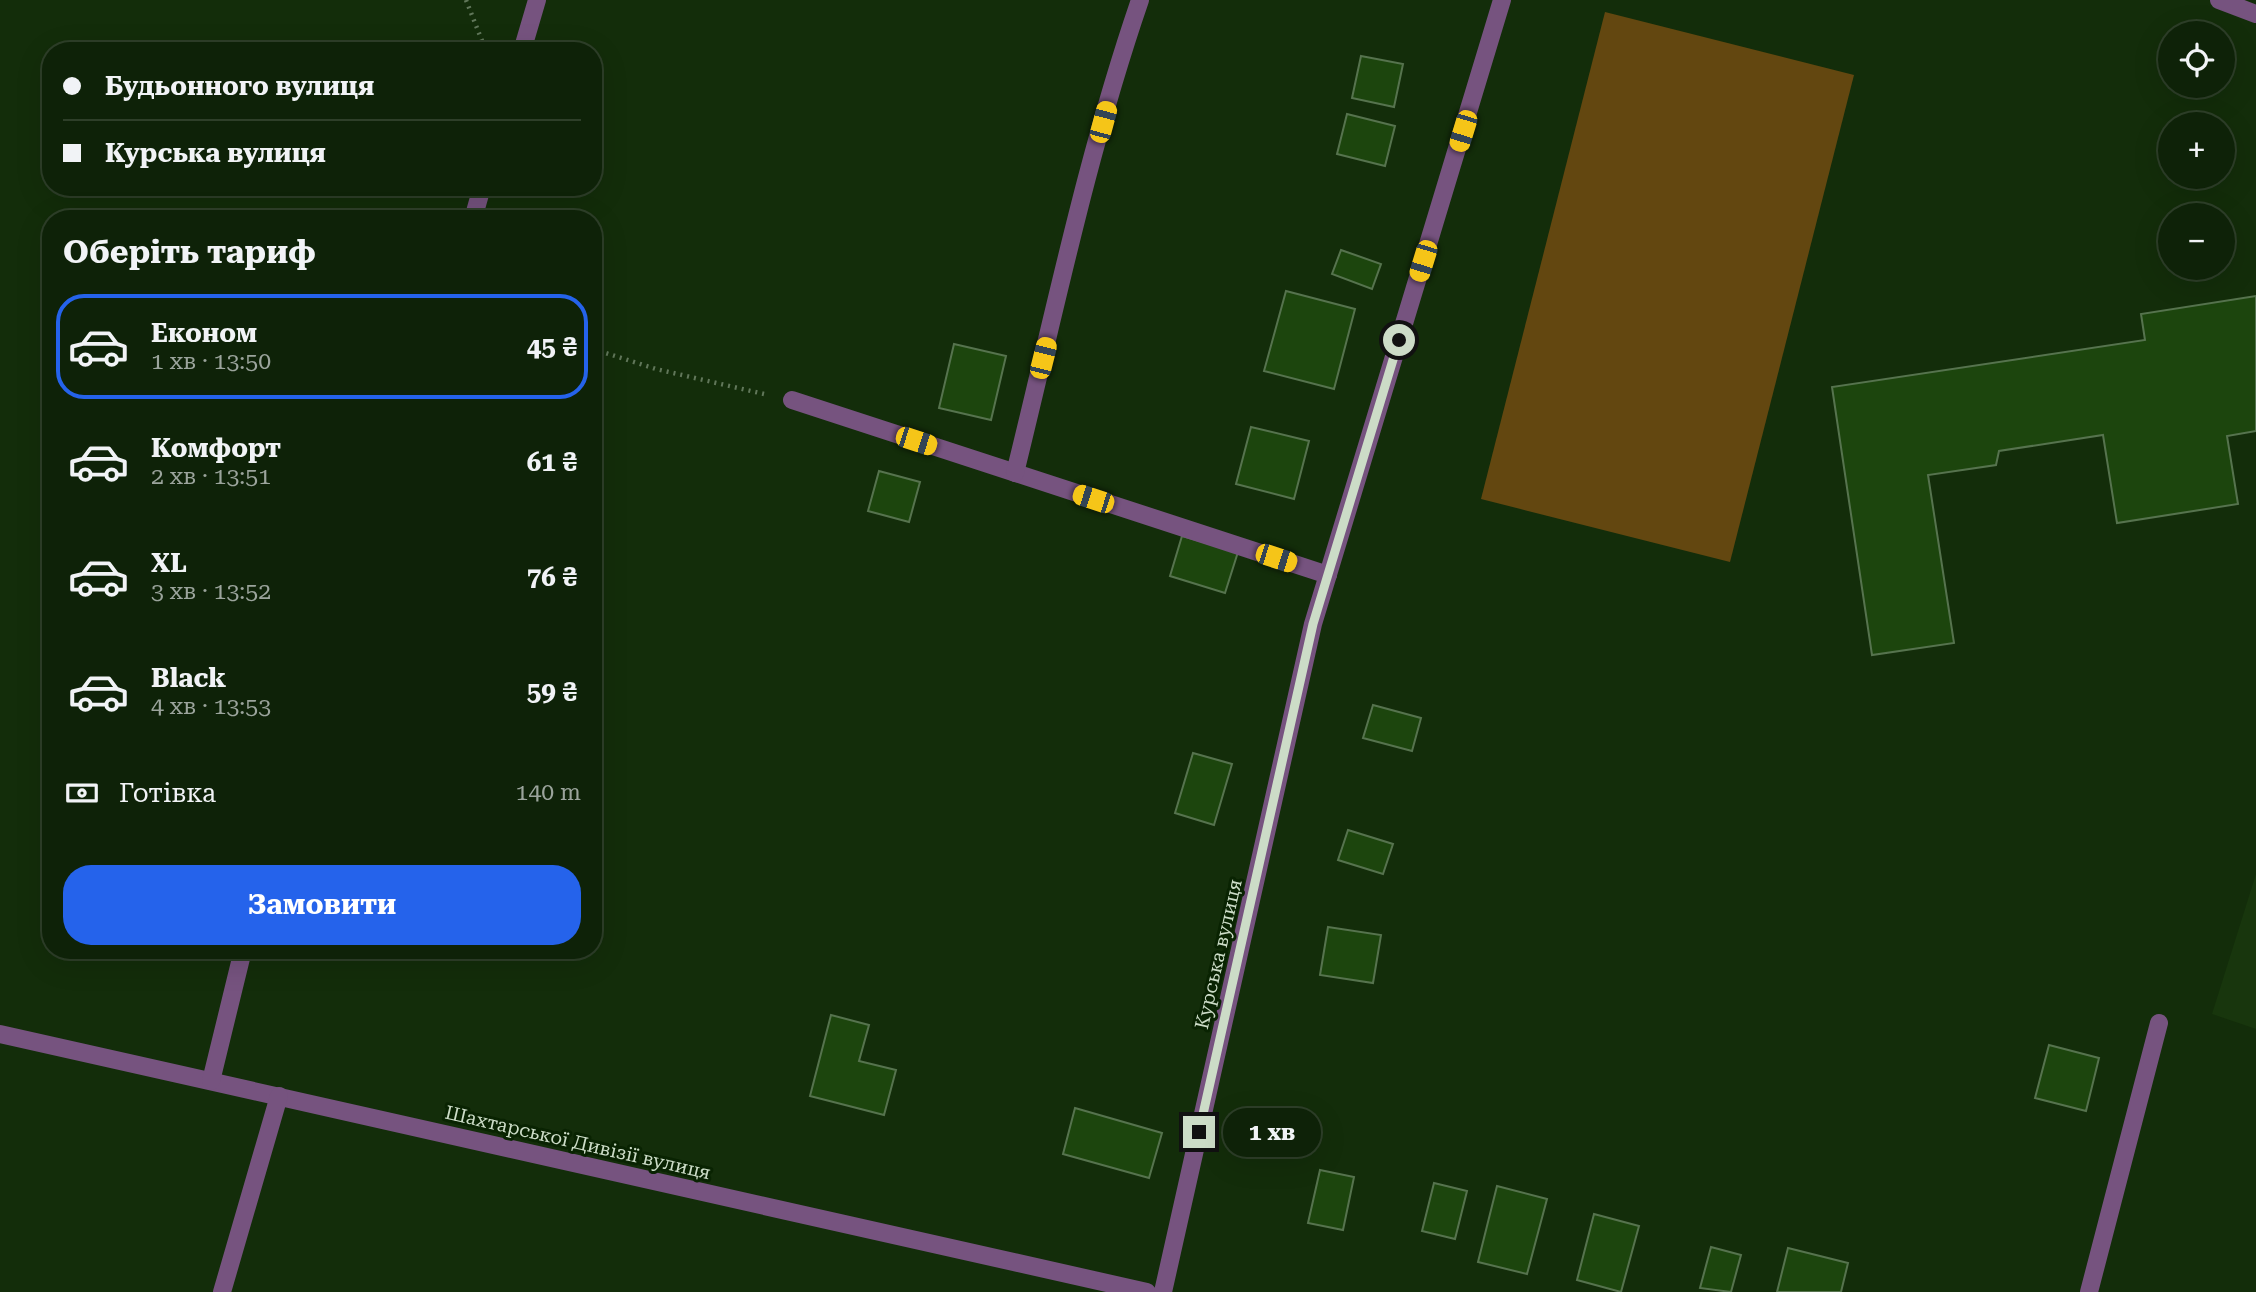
<!DOCTYPE html>
<html lang="uk">
<head>
<meta charset="utf-8">
<style>
	:root { --surface:#0e2208; --page:#172a12; --text:#f1f3f6; --muted:#9ba49c; --line:#2e3f29; --accent:#2563eb }
	body { margin:0; font-family:"Roboto Serif",serif; background:var(--page); color:var(--text); height:100vh; display:flex; flex-direction:column; font-size:26px; white-space:nowrap }
	* { box-sizing:border-box; margin:0 }
	p { font-size:23px; color:var(--muted) }
	.icon { flex:none; width:38px; height:38px; fill:none; stroke:currentColor; stroke-width:2; stroke-linecap:round; stroke-linejoin:round }
	.map { position:relative; flex:1; overflow:hidden }
	.panel { position:absolute; left:42px; top:210px; width:560px; height:749px; display:flex; flex-direction:column; background:var(--surface); border-radius:28px; box-shadow:0 7px 28px #0002,0 0 0 2px var(--line) }
	.panel>* { flex:none }
	.banner { position:absolute; left:42px; top:42px; width:560px; height:154px; border-radius:28px; box-shadow:0 7px 28px #0002,0 0 0 2px var(--line); display:grid; align-content:center; height:154px; padding:0 21px; background:var(--surface) }
	.tools { position:absolute; left:2158px; top:21px; display:grid; gap:14px }
	.tools a { display:grid; place-items:center; width:77px; height:77px; border-radius:50%; background:var(--surface); box-shadow:0 7px 28px #0002,0 0 0 2px var(--line); font-size:35px }
	.end { position:absolute; width:32px; height:32px; margin:-16px; border:9px solid #ccdcc7; background:#111; box-shadow:0 0 0 4px #111 }
	.from { border-radius:50% }
	.bubble { position:absolute; height:49px; border-radius:24px; background:var(--surface); box-shadow:0 7px 28px #0002,0 0 0 2px var(--line); font-size:23px; font-weight:700; line-height:49px; text-align:center }
	.car { position:absolute; width:21px; height:42px; margin:-21px -10px; border-radius:9px; box-shadow:0 0 5px 2px #0007; background:linear-gradient(#f5c518 24%,#345 0 40%,#f5c518 0 76%,#345 0 86%,#f5c518 0) }
	.banner b { display:flex; align-items:center; gap:24px; height:66px; font-size:26px }
	.banner b+b { border-top:2px solid var(--line) }
	.banner i { width:18px; height:18px; background:var(--text) }
	ul { padding:0; list-style:none }
	li { display:flex; align-items:center; gap:21px; height:105px; margin:0 14px 10px; padding:0 7px; border:4px solid transparent; border-radius:28px }
	li div { flex:1 }
	li b { display:block; font-size:26px }
	li em { font-style:normal; font-weight:700 }
	li.current { border-color:var(--accent) }
	li>.icon { width:63px; height:63px; stroke-width:1.5 }
	h2 { padding:0 21px; font-size:32px; line-height:84px }
	.pay { display:flex; align-items:center; gap:18px; height:77px; padding:0 21px; font-size:26px }
	.pay p { margin-inline-start:auto }
	.cta { display:flex; gap:14px; margin-top:auto; padding:14px 21px }
	.cta a { flex:1; height:80px; border-radius:28px; background:var(--accent); color:#fff; font-size:28px; font-weight:700; line-height:80px; text-align:center }
	.map>svg:first-child { display:block }
	.built { fill:#18360d }
	.green { fill:#634710 }
	.building { fill:#1c450d; stroke:#56734e; stroke-width:2 }
	.lines { fill:none; stroke-linecap:round; stroke-linejoin:round }
	.path { stroke:#61775a; stroke-width:4.5; stroke-dasharray:2 5; stroke-linecap:butt }
	.lane { stroke:#76537f; stroke-width:18 }
	.street { stroke:#76537f; stroke-width:18 }
	.route { stroke:#ccdcc7; stroke-width:9 }
	.labels { text-anchor:middle; stroke-width:6; stroke-linejoin:round; paint-order:stroke }
	.street-label { font-size:19px; fill:#ccdcc7; stroke:#092302 }
</style>
</head>
<body>
<div class="map">
<svg width="2256" height="1292" viewBox="0 0 2256 1292">
	<rect width="100%" height="100%" fill="#132d0a"/>
	<path class="built" d="M2256,874V1029L2212,1014Z"/>
	<path class="green" d="M1605,12L1854,75L1730,562L1481,499Z"/>
	<g class="building">
		<path d="M1361,56L1403,64L1394,107L1352,98Z"/>
		<path d="M1347,114L1395,126L1385,166L1337,154Z"/>
		<path d="M1341,250L1381,264L1372,289L1332,274Z"/>
		<path d="M1286,291L1355,309L1334,389L1264,371Z"/>
		<path d="M2256,296V431L2227,436L2238,504L2117,523L2103,435L1999,451L1996,465L1928,475L1954,643L1872,655L1832,387L2145,340L2141,314Z"/>
		<path d="M954,344L1006,356L991,420L939,408Z"/>
		<path d="M1251,427L1309,441L1294,499L1236,484Z"/>
		<path d="M879,471L920,482L909,522L868,511Z"/>
		<path d="M1182,536L1238,552L1225,593L1170,576Z"/>
		<path d="M1373,705L1421,718L1412,751L1363,738Z"/>
		<path d="M1193,753L1232,764L1214,825L1175,813Z"/>
		<path d="M1348,830L1393,844L1383,874L1338,860Z"/>
		<path d="M1328,927L1381,935L1373,983L1320,975Z"/>
		<path d="M831,1015L869,1025L859,1061L896,1070L884,1115L810,1096Z"/>
		<path d="M2049,1045L2099,1058L2086,1111L2035,1098Z"/>
		<path d="M1075,1108L1162,1133L1149,1178L1063,1154Z"/>
		<path d="M1320,1170L1354,1177L1343,1230L1308,1223Z"/>
		<path d="M1434,1183L1467,1191L1455,1239L1422,1231Z"/>
		<path d="M1497,1186L1547,1199L1527,1274L1478,1262Z"/>
		<path d="M1594,1214L1639,1226L1621,1292L1577,1280Z"/>
		<path d="M1711,1247L1741,1255L1731,1292L1700,1288Z"/>
		<path d="M1788,1248L1848,1263L1841,1292H1777Z"/>
	</g>
	<g class="lines">
		<g class="path">
			<path d="M466,0L486,51"/>
			<path d="M593,349L656,369L764,394"/>
		</g>
		<g class="lane">
			<path d="M792,400L1328,575"/>
			<path d="M1015,473C1054,315 1087,154 1140,0"/>
		</g>
		<g class="street">
			<path d="M2219,0L2256,14"/>
			<path d="M522,51L537,0"/>
			<path d="M473,219L482,187"/>
			<path d="M0,1034L1147,1292"/>
			<path d="M211,1081L243,950"/>
			<path d="M222,1292L279,1096"/>
			<path d="M1163,1292L1313,624L1502,0"/>
			<path d="M2089,1292L2159,1023"/>
		</g>
	</g>
	<g class="lines">
		<path class="route" d="M1199,1132L1313,624L1399,340"/>
	</g>
	<g class="labels">
		<g class="street-label">
			<text transform="translate(1218 954) rotate(-77)" y="7">Курська вулиця</text>
			<text transform="translate(578 1142) rotate(13)" y="7">Шахтарської Дивізії вулиця</text>
		</g>
	</g>
</svg>
<div class="tools">
<a><svg class="icon" aria-label="locate" viewBox="0 0 24 24"><circle cx="12" cy="12" r="6"/><path d="M12 2v4M12 18v4M2 12h4M18 12h4"/></svg></a>
<a>+</a>
<a>−</a>
</div>
<i class="end from" style="left:1399px;top:340px"></i>
<i class="end" style="left:1199px;top:1132px"></i>
<div class="bubble" style="left:1223px;top:1108px;width:98px">1 хв</div>
<i class="car" style="left:1103px;top:122px;rotate:15deg"></i>
<i class="car" style="left:1463px;top:131px;rotate:197deg"></i>
<i class="car" style="left:1423px;top:261px;rotate:197deg"></i>
<i class="car" style="left:1043px;top:358px;rotate:14deg"></i>
<i class="car" style="left:916px;top:441px;rotate:108deg"></i>
<i class="car" style="left:1093px;top:499px;rotate:288deg"></i>
<i class="car" style="left:1276px;top:558px;rotate:108deg"></i>
<div class="banner">
<b><i class="from"></i>Будьонного вулиця</b>
<b><i></i>Курська вулиця</b>
</div>
<section class="panel">
<h2>Оберіть тариф</h2>
<ul>
<li class="current"><svg class="icon" aria-label="car" viewBox="0 0 24 24"><path d="M5 17H2v-5l4-1 3-4h7l3 4 3 1v5h-3M9 17h6M6 11h13"/><circle cx="7" cy="17" r="2"/><circle cx="17" cy="17" r="2"/></svg><div><b>Економ</b><p>1 хв · 13:50</p></div><em>45 ₴</em></li>
<li><svg class="icon" aria-label="car" viewBox="0 0 24 24"><path d="M5 17H2v-5l4-1 3-4h7l3 4 3 1v5h-3M9 17h6M6 11h13"/><circle cx="7" cy="17" r="2"/><circle cx="17" cy="17" r="2"/></svg><div><b>Комфорт</b><p>2 хв · 13:51</p></div><em>61 ₴</em></li>
<li><svg class="icon" aria-label="car" viewBox="0 0 24 24"><path d="M5 17H2v-5l4-1 3-4h7l3 4 3 1v5h-3M9 17h6M6 11h13"/><circle cx="7" cy="17" r="2"/><circle cx="17" cy="17" r="2"/></svg><div><b>XL</b><p>3 хв · 13:52</p></div><em>76 ₴</em></li>
<li><svg class="icon" aria-label="car" viewBox="0 0 24 24"><path d="M5 17H2v-5l4-1 3-4h7l3 4 3 1v5h-3M9 17h6M6 11h13"/><circle cx="7" cy="17" r="2"/><circle cx="17" cy="17" r="2"/></svg><div><b>Black</b><p>4 хв · 13:53</p></div><em>59 ₴</em></li>
</ul>
<div class="pay"><svg class="icon" aria-label="cash" viewBox="0 0 24 24"><path d="M3 7h18v10H3z"/><circle cx="12" cy="12" r="2"/></svg>Готівка<p>140 m</p></div>
<div class="cta"><a>Замовити</a></div>
</section>
</div>
</body>
</html>
